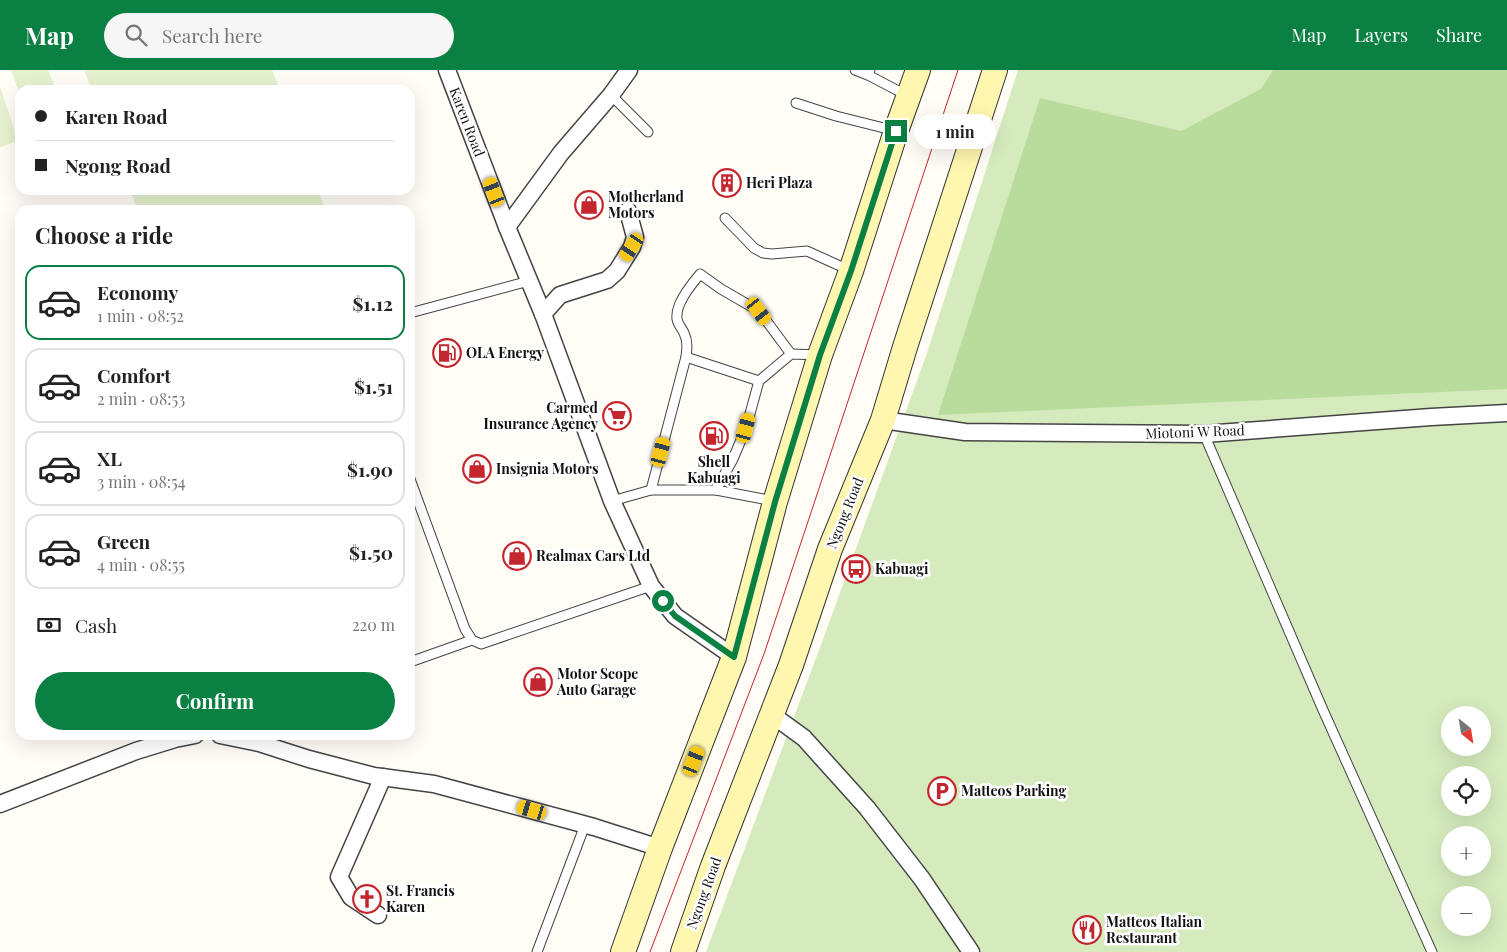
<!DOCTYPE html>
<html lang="en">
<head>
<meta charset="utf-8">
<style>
	:root { --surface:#fff; --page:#f6f6f6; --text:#222; --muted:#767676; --line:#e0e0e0; --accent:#0b8043 }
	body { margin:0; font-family:"Playfair Display",serif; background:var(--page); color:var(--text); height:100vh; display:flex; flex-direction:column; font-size:19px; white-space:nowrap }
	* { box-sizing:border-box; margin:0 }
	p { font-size:16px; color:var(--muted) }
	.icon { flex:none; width:28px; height:28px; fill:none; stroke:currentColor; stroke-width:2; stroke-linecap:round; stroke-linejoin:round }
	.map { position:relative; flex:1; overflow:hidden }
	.panel { position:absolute; left:15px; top:135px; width:400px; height:535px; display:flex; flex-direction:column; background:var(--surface); border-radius:15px; box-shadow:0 5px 20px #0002 }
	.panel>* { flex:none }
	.top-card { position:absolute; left:15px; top:15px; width:400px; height:110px; border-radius:15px; box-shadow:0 5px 20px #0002; display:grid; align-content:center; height:110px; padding:0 20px; background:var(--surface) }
	.needle { width:32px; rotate:150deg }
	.controls { position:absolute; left:1441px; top:636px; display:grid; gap:10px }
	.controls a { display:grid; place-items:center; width:50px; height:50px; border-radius:50%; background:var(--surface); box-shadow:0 5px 20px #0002; font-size:25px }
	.end { position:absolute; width:22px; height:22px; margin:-11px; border:6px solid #0b8043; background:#fff; box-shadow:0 0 0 2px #fff }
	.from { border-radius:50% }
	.bubble { position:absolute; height:35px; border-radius:18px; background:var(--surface); box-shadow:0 5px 20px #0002; font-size:16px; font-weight:700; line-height:35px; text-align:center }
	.car { position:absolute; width:15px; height:30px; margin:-15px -8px; border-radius:6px; box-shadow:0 0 4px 1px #0007; background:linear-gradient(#f5c518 24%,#345 0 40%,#f5c518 0 76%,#345 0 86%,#f5c518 0) }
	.top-card b { display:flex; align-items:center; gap:18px; height:48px; font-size:19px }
	.top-card b+b { border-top:1px solid var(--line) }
	.top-card i { width:12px; height:12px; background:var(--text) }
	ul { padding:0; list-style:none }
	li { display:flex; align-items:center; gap:15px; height:75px; margin:0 10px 8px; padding:0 10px; border:2px solid var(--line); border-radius:15px }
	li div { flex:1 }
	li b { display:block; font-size:19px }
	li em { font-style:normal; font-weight:700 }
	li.selected { border-color:var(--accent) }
	li>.icon { width:45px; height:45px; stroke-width:1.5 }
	h2 { padding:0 20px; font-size:22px; line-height:60px }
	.pay { display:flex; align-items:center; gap:12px; height:55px; padding:0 20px; font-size:19px }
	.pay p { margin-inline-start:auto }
	.cta { display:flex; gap:10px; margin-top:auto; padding:10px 20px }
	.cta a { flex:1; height:58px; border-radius:30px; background:var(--accent); color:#fff; font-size:20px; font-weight:700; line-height:58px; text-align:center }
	header { display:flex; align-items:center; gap:30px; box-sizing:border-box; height:70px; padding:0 25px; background:var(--accent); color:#fff }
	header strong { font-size:24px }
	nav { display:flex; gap:28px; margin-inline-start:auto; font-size:18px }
	.search { width:350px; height:45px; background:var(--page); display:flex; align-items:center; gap:12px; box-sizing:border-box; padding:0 18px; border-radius:28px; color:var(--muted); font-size:19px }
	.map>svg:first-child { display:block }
	.green { fill:#d5ebbd; fill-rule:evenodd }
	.forest { fill:#b9dc9c }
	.pitch { fill:#e6f2cf }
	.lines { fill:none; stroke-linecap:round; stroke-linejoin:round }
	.service-casing { stroke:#444; stroke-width:11 }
	.minor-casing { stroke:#444; stroke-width:19 }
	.secondary-casing { stroke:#333; stroke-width:26 }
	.service { stroke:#fff; stroke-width:9 }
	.minor { stroke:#fff; stroke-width:16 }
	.secondary { stroke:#fff6b0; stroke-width:24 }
	.tram { stroke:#c4262e; stroke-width:1 }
	.route { stroke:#0b8043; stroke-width:6 }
	.labels { text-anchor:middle; stroke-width:5; stroke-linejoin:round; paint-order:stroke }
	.street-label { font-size:14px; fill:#111; stroke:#fff }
	.poi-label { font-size:14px; font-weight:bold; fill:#111; stroke:#fff; text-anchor:start }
</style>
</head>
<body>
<header>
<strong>Map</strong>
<div class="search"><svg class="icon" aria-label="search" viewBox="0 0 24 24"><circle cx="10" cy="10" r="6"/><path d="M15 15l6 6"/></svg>Search here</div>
<nav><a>Map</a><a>Layers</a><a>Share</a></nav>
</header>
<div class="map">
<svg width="1507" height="882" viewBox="0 0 1507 882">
	<rect width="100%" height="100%" fill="#fffdf5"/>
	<path class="green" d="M1018,0H1507V882H706L822,572L927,283ZM1450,645H1482V678H1450ZM1450,705H1482V738H1450ZM1450,765H1482V798H1450ZM1450,825H1482V858H1450Z"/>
	<path class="forest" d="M1273,0H1507V319L938,345L1040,28L1181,61L1261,19Z"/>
	<g class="pitch">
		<path d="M11,0H48L56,20H20V25Z"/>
		<path d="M84,0H272L280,20H92Z"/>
		<path d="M0,17L18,71L0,77Z"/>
		<path d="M130,120H318L326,140H138Z"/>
	</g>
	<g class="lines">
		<defs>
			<g id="service">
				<path d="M855,0L868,5"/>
				<path d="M870,0L868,5L908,26"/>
				<path d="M611,25L648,62"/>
				<path d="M796,33L836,46L896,61"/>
				<path d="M725,148L754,178L763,183L772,184L807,181L851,201"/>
				<path d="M410,243L529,211"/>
				<path d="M686,287L759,311"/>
				<path d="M1204,364L1323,640L1432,882"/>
				<path d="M410,409L465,559L472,570L481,574L651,516"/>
				<path d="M651,420L686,287C687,279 688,271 684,263C682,258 678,255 677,249C675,234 691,215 700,204L721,219L759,241L791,284"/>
				<path d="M612,431L651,420H716"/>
				<path d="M774,431L716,420L733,389L746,358L759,311L791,284L820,285"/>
				<path d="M410,592L472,570"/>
				<path d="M537,882L585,755"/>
			</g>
			<g id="minor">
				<path d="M447,0L507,157L543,244L612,431L651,516L675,546L734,587"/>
				<path d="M507,157L561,83L611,25L629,0"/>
				<path d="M543,244L560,225L607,210L617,201L632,177L635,167L628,141"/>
				<path d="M883,350L965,362L1204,364L1431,347L1507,343"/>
				<path d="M771,644L804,668L867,738L922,809L971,882"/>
				<path d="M220,665L259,673L309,689L374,706L434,714L594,757L660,778"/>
				<path d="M0,734L136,681L175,669L195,665"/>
				<path d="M378,845L351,827L339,807L383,707"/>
			</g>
			<g id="secondary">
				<path d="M623,882L660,778L734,587L775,432L820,285L851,201L896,61L918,0"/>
				<path d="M683,882L713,796L791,595L830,479L883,350L905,277L995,0"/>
			</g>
		</defs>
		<use href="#service" class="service-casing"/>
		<use href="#minor" class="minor-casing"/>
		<use href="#secondary" class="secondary-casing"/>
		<use href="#service" class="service"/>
		<use href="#minor" class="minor"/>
		<use href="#secondary" class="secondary"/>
		<path class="tram" d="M650,882L764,584L958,0"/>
	</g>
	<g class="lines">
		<path class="route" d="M663,531L675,546L734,587L775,432L820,285L851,201L896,61"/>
	</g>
	<defs>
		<symbol id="building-ring" viewBox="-11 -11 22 22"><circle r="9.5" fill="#fff" stroke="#c4262e" stroke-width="1.5"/><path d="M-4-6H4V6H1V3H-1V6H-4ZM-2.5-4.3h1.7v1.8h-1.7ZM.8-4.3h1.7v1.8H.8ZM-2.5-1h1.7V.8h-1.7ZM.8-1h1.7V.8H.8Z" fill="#c4262e"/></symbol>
		<symbol id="shop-ring" viewBox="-11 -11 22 22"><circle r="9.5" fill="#fff" stroke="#c4262e" stroke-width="1.5"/><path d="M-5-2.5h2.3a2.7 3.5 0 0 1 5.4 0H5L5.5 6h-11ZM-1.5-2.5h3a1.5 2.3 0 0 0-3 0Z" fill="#c4262e"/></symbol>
		<symbol id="fuel-ring" viewBox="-11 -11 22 22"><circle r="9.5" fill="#fff" stroke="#c4262e" stroke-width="1.5"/><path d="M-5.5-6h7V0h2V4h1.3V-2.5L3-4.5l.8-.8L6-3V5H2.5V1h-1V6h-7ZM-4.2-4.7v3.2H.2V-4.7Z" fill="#c4262e"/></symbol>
		<symbol id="supermarket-ring" viewBox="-11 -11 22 22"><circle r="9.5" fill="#fff" stroke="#c4262e" stroke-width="1.5"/><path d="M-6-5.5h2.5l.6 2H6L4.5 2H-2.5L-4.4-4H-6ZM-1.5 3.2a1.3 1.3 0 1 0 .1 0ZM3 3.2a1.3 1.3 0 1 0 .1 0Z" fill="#c4262e"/></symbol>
		<symbol id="bus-ring" viewBox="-11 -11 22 22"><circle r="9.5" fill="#fff" stroke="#c4262e" stroke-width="1.5"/><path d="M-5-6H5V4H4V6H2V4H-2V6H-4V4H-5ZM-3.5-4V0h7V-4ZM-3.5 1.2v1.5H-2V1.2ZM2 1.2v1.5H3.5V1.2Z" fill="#c4262e"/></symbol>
		<symbol id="parking-ring" viewBox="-11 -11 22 22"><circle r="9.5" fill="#fff" stroke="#c4262e" stroke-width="1.5"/><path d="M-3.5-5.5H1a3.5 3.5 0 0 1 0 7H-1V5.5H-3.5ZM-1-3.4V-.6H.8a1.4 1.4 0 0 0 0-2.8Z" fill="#c4262e"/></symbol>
		<symbol id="church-ring" viewBox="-11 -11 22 22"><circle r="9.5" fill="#fff" stroke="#c4262e" stroke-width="1.5"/><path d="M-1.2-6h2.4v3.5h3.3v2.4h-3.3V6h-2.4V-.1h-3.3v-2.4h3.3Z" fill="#c4262e"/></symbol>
		<symbol id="restaurant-ring" viewBox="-11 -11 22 22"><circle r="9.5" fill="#fff" stroke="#c4262e" stroke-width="1.5"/><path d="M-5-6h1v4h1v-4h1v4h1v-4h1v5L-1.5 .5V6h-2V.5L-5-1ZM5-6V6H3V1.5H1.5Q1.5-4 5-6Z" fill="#c4262e"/></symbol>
	</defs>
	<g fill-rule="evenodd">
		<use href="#building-ring" x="711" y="97" width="32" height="32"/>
		<use href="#shop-ring" x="573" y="119" width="32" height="32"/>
		<use href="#fuel-ring" x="431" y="267" width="32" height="32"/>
		<use href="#supermarket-ring" x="601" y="330" width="32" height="32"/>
		<use href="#fuel-ring" x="698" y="350" width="32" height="32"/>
		<use href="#shop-ring" x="461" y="383" width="32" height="32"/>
		<use href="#shop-ring" x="501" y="470" width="32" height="32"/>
		<use href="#bus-ring" x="840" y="483" width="32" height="32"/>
		<use href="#shop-ring" x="522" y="596" width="32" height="32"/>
		<use href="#parking-ring" x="926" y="705" width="32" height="32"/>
		<use href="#church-ring" x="351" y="813" width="32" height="32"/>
		<use href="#restaurant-ring" x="1071" y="844" width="32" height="32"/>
	</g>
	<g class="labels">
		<g class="street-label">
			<text transform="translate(467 52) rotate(69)" y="5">Karen Road</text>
			<text transform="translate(1195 362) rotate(-2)" y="5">Miotoni W Road</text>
			<text transform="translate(845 443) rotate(-68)" y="5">Ngong Road</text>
			<text transform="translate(704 823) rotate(-70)" y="5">Ngong Road</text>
		</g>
		<g class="poi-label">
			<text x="746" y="118">Heri Plaza</text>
			<text x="608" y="132">Motherland<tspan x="608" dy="16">Motors</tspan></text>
			<text x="466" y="288">OLA Energy</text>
			<text x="598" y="343" text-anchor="end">Carmed<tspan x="598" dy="16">Insurance Agency</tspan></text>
			<text x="714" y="397" text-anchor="middle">Shell<tspan x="714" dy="16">Kabuagi</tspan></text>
			<text x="496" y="404">Insignia Motors</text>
			<text x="536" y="491">Realmax Cars Ltd</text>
			<text x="875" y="504">Kabuagi</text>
			<text x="557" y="609">Motor Scope<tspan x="557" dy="16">Auto Garage</tspan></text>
			<text x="961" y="726">Matteos Parking</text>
			<text x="386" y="826">St. Francis<tspan x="386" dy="16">Karen</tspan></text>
			<text x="1106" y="857">Matteos Italian<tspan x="1106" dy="16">Restaurant</tspan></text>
		</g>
	</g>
</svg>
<div class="controls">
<a><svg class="needle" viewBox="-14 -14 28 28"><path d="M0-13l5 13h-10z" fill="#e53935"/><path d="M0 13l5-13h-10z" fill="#767676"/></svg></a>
<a><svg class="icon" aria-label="locate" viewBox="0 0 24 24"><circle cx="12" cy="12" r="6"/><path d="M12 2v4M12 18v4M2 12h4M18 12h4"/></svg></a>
<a>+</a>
<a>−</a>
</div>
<i class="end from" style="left:663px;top:531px"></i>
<i class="end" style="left:896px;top:61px"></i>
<div class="bubble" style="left:914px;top:44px;width:82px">1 min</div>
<i class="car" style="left:494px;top:122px;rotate:339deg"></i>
<i class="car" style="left:632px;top:177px;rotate:213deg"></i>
<i class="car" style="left:759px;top:241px;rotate:143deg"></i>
<i class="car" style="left:746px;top:358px;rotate:15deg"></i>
<i class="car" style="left:661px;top:382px;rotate:15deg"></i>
<i class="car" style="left:694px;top:691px;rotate:21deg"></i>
<i class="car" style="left:532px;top:740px;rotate:287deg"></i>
<div class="top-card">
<b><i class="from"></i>Karen Road</b>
<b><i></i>Ngong Road</b>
</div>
<section class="panel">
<h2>Choose a ride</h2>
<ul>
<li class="selected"><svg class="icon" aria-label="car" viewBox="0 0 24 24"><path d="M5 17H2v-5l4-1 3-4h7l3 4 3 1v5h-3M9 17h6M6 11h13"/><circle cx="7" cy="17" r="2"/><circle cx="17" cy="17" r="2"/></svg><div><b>Economy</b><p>1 min · 08:52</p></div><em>$1.12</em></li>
<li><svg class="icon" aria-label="car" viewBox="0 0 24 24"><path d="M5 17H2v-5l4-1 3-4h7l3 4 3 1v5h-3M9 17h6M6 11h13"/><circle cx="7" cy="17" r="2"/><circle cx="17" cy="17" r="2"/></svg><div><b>Comfort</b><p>2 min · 08:53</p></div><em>$1.51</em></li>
<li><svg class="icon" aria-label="car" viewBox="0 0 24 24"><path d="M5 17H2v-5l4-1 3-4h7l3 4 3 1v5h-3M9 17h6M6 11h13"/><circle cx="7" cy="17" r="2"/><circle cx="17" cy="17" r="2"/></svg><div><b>XL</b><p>3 min · 08:54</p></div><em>$1.90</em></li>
<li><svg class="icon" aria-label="car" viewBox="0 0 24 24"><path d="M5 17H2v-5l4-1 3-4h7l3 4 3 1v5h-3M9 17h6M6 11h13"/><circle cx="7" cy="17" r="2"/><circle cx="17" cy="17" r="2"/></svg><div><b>Green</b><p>4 min · 08:55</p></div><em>$1.50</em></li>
</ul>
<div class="pay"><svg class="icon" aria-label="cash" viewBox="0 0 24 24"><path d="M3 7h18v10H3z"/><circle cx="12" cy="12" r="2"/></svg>Cash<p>220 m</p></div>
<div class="cta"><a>Confirm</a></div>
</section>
</div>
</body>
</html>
